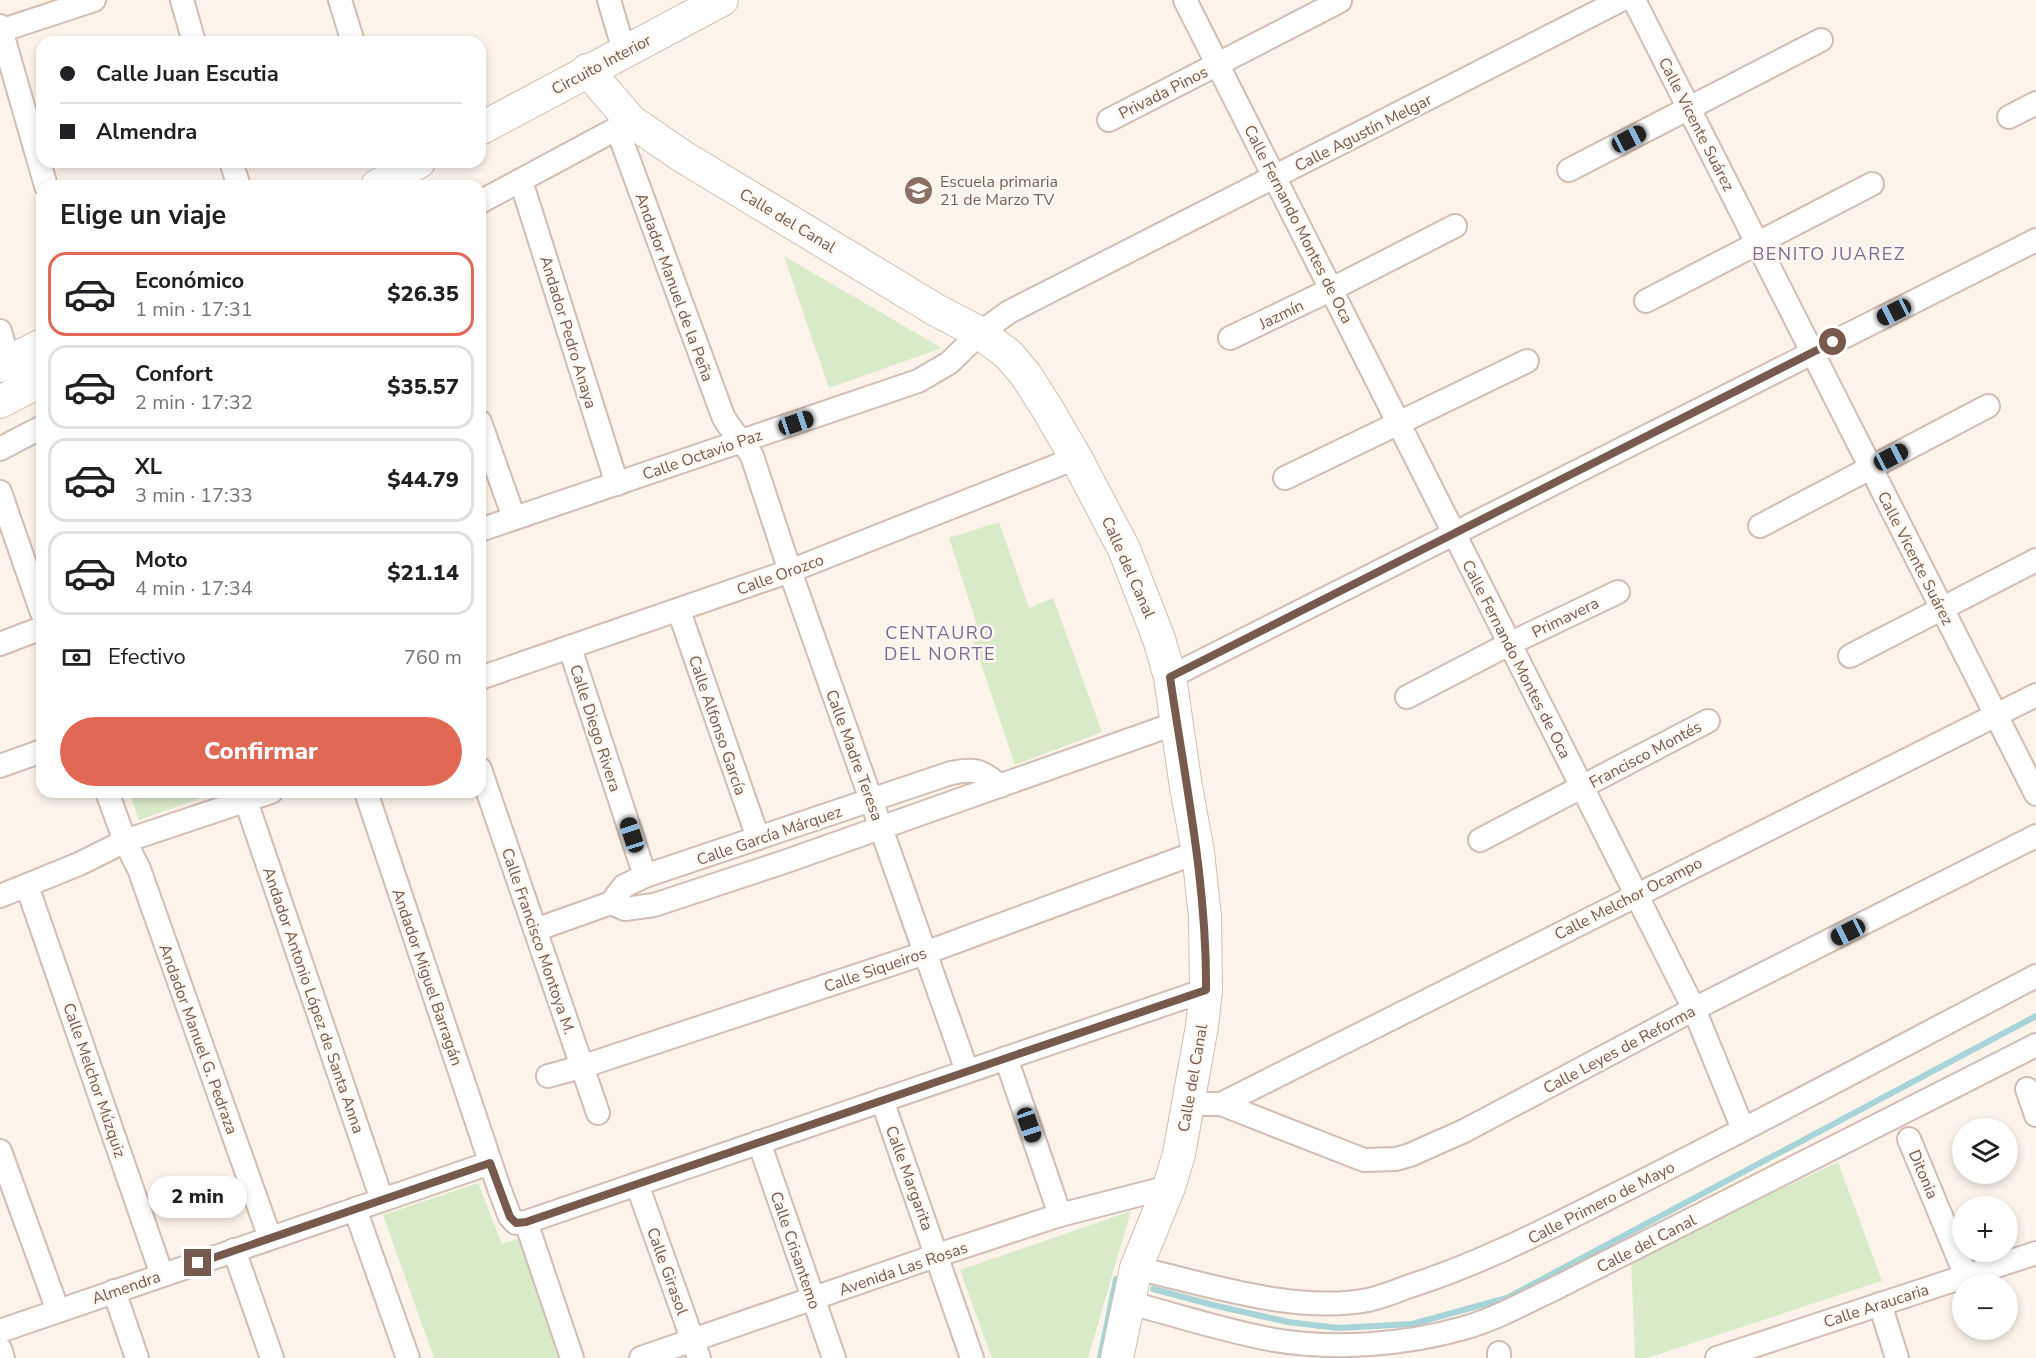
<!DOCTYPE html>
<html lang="es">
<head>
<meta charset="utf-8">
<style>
	:root { --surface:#fff; --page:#f6f6f6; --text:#202124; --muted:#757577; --line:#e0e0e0; --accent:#e16855 }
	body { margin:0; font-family:"Nunito Sans",sans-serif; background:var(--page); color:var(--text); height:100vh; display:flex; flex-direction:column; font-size:22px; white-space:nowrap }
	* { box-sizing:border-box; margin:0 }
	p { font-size:20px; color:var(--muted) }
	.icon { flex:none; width:33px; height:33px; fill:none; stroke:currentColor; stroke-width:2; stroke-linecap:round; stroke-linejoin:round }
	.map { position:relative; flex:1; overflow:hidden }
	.side { position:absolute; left:36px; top:180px; width:450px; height:618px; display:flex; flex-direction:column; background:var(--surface); border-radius:18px; box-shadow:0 3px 9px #0003 }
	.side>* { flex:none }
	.hud { position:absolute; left:36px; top:36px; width:450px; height:132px; border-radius:18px; box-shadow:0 3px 9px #0003; display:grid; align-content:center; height:132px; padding:0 24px; background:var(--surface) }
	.controls { position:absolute; left:1952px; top:1118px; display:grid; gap:12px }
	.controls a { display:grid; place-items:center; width:66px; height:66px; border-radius:50%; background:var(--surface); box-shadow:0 3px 9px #0003; font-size:30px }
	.end { position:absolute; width:27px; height:27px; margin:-14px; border:8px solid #77594e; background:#fff; box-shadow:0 0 0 3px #fff }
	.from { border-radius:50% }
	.bubble { position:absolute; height:42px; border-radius:21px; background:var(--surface); box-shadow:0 3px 9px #0003; font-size:20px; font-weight:800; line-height:42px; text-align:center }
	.car { position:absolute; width:18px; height:36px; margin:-18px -9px; border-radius:8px; box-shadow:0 0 4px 2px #0007; background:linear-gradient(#222 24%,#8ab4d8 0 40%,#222 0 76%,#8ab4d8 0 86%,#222 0) }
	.hud b { display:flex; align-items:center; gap:21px; height:57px; font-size:22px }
	.hud b+b { border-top:2px solid var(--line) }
	.hud i { width:15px; height:15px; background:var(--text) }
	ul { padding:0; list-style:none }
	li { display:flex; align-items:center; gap:18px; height:84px; margin:0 12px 9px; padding:0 12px; border:3px solid var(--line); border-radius:18px }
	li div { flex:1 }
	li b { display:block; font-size:22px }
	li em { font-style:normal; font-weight:800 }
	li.active { border-color:var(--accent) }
	li>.icon { width:54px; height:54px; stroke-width:1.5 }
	h2 { padding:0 24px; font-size:27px; line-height:72px }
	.pay { display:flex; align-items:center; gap:15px; height:66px; padding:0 24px; font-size:22px }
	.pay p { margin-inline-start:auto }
	.button { display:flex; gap:12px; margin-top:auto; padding:12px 24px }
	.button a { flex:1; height:69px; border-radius:36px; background:var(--accent); color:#fff; font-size:24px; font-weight:800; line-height:69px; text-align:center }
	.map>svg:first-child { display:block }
	.green { fill:#d9eac9 }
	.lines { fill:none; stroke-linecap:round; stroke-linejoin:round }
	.stream { stroke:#a6d4d7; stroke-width:6 }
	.street-casing { stroke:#d1bdb3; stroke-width:26 }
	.secondary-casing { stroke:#d4bdb0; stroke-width:34 }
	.street { stroke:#fff; stroke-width:22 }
	.secondary { stroke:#fff; stroke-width:32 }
	.route { stroke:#77594e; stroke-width:8 }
	.labels { text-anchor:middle; stroke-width:5; stroke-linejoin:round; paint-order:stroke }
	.street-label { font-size:16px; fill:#77594e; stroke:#fef8f2 }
	.education-label { font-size:16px; fill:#785e54; stroke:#fef8f2; text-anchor:start }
	.neighbourhood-label { font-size:18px; letter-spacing:1.5px; fill:#806692; stroke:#fef8f2 }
</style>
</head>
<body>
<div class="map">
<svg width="2036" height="1358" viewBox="0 0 2036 1358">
	<rect width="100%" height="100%" fill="#fcf4eb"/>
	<g class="green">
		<path d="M784,256L942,348L829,388Z"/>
		<path d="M999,522L1029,608L1053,598L1102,732L1015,765L970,631L978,628L949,538Z"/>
		<path d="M129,792H218L139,820Z"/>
		<path d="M1838,1162L1882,1281L1647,1358H1635L1631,1260Z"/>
		<path d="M478,1183L502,1244L520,1238L558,1358H434L383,1215Z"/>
		<path d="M1131,1211L1088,1358H992L960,1270Z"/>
	</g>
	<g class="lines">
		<g class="stream">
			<path d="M1153,1289L1217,1306L1288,1322L1338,1328L1412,1324L1507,1298L2036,1016"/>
			<path d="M1100,1358L1116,1279"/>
		</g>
		<defs>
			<g id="street">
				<path d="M182,0L194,42"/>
				<path d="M340,0L353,42"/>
				<path d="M609,0L624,51"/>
				<path d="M1185,0L1694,1009L1743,1129"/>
				<path d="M1634,0L2036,794"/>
				<path d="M0,26L46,186"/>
				<path d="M0,31L94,0"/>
				<path d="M2009,117L2036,103"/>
				<path d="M1109,120L1340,1"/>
				<path d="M617,128L723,416C731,432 744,442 752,456L790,571L967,1071"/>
				<path d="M231,162L239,186"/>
				<path d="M1569,170L1821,40"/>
				<path d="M521,181L617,484"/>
				<path d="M480,202L629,122"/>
				<path d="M1646,301L1872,184"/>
				<path d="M0,331L9,362"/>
				<path d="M1230,338L1332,289L1455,226"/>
				<path d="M480,422L514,518"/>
				<path d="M0,449L42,427"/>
				<path d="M1285,478L1527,361"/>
				<path d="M0,492L42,613"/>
				<path d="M1760,526L1988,406"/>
				<path d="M480,530L918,381L949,363L980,333L1009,312L1621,0"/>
				<path d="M679,611L758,838"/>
				<path d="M0,644L42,628"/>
				<path d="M570,648L645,876"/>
				<path d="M1850,656L2036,560"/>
				<path d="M1170,677L2036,240"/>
				<path d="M480,678L790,571L1076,458"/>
				<path d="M1407,697L1511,643L1618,592"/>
				<path d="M0,766L42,751"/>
				<path d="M480,769L598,1113"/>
				<path d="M107,792L125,841L139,869L270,1238"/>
				<path d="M366,792L499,1188L510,1217L516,1223L526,1222L1206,990"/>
				<path d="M246,801L382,1200"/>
				<path d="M1480,840L1708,721"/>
				<path d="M27,886L162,1275"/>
				<path d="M0,896L79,864L125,841L271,792"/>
				<path d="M611,903L625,909L654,905L784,862L1177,723"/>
				<path d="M535,930L611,903L624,886L645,876L951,773C975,768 981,770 1000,786"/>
				<path d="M1006,1058L1060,1215"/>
				<path d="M548,1076L581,1067L925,953L1198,852"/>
				<path d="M2027,1089L2036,1115"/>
				<path d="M882,1100L972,1358"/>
				<path d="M1188,1104H1221L1364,1160L1396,1159L1410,1155L1464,1131L1694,1009L2036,836"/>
				<path d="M1221,1104L2036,695"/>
				<path d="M1909,1139L1966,1276"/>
				<path d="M759,1142L834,1358"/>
				<path d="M0,1151L58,1311"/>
				<path d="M637,1184L699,1358"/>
				<path d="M355,1209L408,1358"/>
				<path d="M526,1222L572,1358"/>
				<path d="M234,1250L272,1358"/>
				<path d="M1136,1268C1206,1284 1296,1314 1368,1300C1382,1297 1397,1291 1410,1286C1476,1265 1537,1234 1599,1203C1746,1130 1891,1052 2036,976"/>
				<path d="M114,1291L137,1358"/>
				<path d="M1127,1302C1176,1315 1224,1331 1274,1340C1335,1350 1404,1345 1464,1328C1496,1319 1526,1302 1556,1288L2036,1045"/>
				<path d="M1880,1304L1897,1358"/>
				<path d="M0,1331L490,1163"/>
				<path d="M0,1349L3,1358"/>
				<path d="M1499,1353V1358"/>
				<path d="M641,1358L938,1255L1060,1215L1169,1187"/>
				<path d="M1717,1358L2036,1253"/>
			</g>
			<g id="secondary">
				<path d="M587,70L631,121L682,156L936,310L980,333L1009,355L1025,374L1047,408L1076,458L1124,549L1159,639L1170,677L1186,787L1198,852L1205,917L1206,990L1202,1026L1179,1154L1169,1187L1136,1268L1117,1358"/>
				<path d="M480,129L722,0"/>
				<path d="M377,186L419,162"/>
				<path d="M0,366L42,345"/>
				<path d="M0,402L42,380"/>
			</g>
		</defs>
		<use href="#street" class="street-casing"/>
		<use href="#secondary" class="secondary-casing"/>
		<use href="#street" class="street"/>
		<use href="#secondary" class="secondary"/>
	</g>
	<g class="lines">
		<path class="route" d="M198,1263L490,1163L510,1217L516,1223L526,1222L1206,990C1207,884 1185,781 1170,677L1833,342"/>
	</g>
	<defs>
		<symbol id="school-disc" viewBox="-11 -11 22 22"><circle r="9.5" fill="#8d6e63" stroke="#fef8f2"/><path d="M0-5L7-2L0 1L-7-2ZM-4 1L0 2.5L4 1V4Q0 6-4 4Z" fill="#fff"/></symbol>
	</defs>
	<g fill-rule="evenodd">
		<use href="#school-disc" x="902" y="174" width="33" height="33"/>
	</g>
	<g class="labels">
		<g class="street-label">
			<text transform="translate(601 64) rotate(-28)" y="6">Circuito Interior</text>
			<text transform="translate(1163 92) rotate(-27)" y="6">Privada Pinos</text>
			<text transform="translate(1697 124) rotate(63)" y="6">Calle Vicente Suárez</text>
			<text transform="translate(1363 132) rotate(-27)" y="6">Calle Agustín Melgar</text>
			<text transform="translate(788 220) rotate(31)" y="6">Calle del Canal</text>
			<text transform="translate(1299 224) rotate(63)" y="6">Calle Fernando Montes de Oca</text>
			<text transform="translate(675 287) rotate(70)" y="6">Andador Manuel de la Peña</text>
			<text transform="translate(1281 314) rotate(-26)" y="6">Jazmín</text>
			<text transform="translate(569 332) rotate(73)" y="6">Andador Pedro Anaya</text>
			<text transform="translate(702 454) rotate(-19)" y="6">Calle Octavio Paz</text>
			<text transform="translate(1916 558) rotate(63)" y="6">Calle Vicente Suárez</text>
			<text transform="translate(1129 567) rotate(66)" y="6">Calle del Canal</text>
			<text transform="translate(780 574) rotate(-20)" y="6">Calle Orozco</text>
			<text transform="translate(1565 617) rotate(-26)" y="6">Primavera</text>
			<text transform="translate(1517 659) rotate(63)" y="6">Calle Fernando Montes de Oca</text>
			<text transform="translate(718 725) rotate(71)" y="6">Calle Alfonso García</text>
			<text transform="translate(596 728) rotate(72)" y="6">Calle Diego Rivera</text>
			<text transform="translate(1645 754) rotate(-28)" y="6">Francisco Montés</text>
			<text transform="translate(855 755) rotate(70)" y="6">Calle Madre Teresa</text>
			<text transform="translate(769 835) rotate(-19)" y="6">Calle García Márquez</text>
			<text transform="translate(1628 898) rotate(-27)" y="6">Calle Melchor Ocampo</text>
			<text transform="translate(539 941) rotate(71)" y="6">Calle Francisco Montoya M.</text>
			<text transform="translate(875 969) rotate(-19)" y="6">Calle Siqueiros</text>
			<text transform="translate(428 977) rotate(71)" y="6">Andador Miguel Barragán</text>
			<text transform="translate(314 1000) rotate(71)" y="6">Andador Antonio López de Santa Anna</text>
			<text transform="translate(199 1039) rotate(70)" y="6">Andador Manuel G. Pedraza</text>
			<text transform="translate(1619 1049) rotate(-28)" y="6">Calle Leyes de Reforma</text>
			<text transform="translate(1192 1078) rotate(-80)" y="6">Calle del Canal</text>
			<text transform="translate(95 1080) rotate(71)" y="6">Calle Melchor Múzquiz</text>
			<text transform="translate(1924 1174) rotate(67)" y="6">Ditonia</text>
			<text transform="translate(910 1178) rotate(70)" y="6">Calle Margarita</text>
			<text transform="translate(1601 1202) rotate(-27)" y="6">Calle Primero de Mayo</text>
			<text transform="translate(1646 1243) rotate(-27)" y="6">Calle del Canal</text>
			<text transform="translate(796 1250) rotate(71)" y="6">Calle Crisantemo</text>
			<text transform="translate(903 1268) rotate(-19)" y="6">Avenida Las Rosas</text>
			<text transform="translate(668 1271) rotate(70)" y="6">Calle Girasol</text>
			<text transform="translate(126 1287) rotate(-19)" y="6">Almendra</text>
			<text transform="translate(1876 1305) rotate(-18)" y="6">Calle Araucaria</text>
		</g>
		<g class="education-label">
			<text x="940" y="187">Escuela primaria<tspan x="940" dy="18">21 de Marzo TV</tspan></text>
		</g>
		<g class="neighbourhood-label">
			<text x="1829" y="260">BENITO JUAREZ</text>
			<text x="940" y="639">CENTAURO<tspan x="940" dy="21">DEL NORTE</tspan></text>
		</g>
	</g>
</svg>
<div class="controls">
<a><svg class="icon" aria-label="layers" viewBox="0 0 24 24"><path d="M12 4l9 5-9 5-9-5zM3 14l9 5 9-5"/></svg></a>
<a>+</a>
<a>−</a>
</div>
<i class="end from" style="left:1833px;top:342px"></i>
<i class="end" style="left:198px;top:1263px"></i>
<div class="bubble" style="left:148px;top:1176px;width:99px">2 min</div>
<i class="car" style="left:1629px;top:139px;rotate:62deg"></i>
<i class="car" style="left:1894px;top:312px;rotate:243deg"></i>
<i class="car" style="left:796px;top:423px;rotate:71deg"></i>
<i class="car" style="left:1891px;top:457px;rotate:62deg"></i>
<i class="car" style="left:632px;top:835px;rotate:342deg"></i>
<i class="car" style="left:1848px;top:932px;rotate:243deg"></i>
<i class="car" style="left:1029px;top:1125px;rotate:161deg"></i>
<div class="hud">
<b><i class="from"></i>Calle Juan Escutia</b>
<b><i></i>Almendra</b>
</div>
<section class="side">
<h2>Elige un viaje</h2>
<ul>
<li class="active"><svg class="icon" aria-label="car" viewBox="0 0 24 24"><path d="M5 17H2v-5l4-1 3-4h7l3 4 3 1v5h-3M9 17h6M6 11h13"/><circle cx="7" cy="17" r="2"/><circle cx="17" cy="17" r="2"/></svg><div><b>Económico</b><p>1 min · 17:31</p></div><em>$26.35</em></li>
<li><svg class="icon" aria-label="car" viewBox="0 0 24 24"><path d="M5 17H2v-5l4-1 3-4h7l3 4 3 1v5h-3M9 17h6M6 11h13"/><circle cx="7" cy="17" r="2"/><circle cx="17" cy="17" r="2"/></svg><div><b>Confort</b><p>2 min · 17:32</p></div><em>$35.57</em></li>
<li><svg class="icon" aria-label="car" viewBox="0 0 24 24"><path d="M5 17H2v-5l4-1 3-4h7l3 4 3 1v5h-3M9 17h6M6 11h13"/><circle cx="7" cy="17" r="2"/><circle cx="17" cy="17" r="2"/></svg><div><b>XL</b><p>3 min · 17:33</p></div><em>$44.79</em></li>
<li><svg class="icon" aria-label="car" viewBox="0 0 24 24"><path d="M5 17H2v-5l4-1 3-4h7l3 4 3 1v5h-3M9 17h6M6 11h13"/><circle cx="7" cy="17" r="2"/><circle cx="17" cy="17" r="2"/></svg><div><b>Moto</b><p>4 min · 17:34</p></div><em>$21.14</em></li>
</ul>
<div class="pay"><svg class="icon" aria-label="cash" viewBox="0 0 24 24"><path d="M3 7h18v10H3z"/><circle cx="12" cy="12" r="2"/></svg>Efectivo<p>760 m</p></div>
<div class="button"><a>Confirmar</a></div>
</section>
</div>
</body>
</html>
